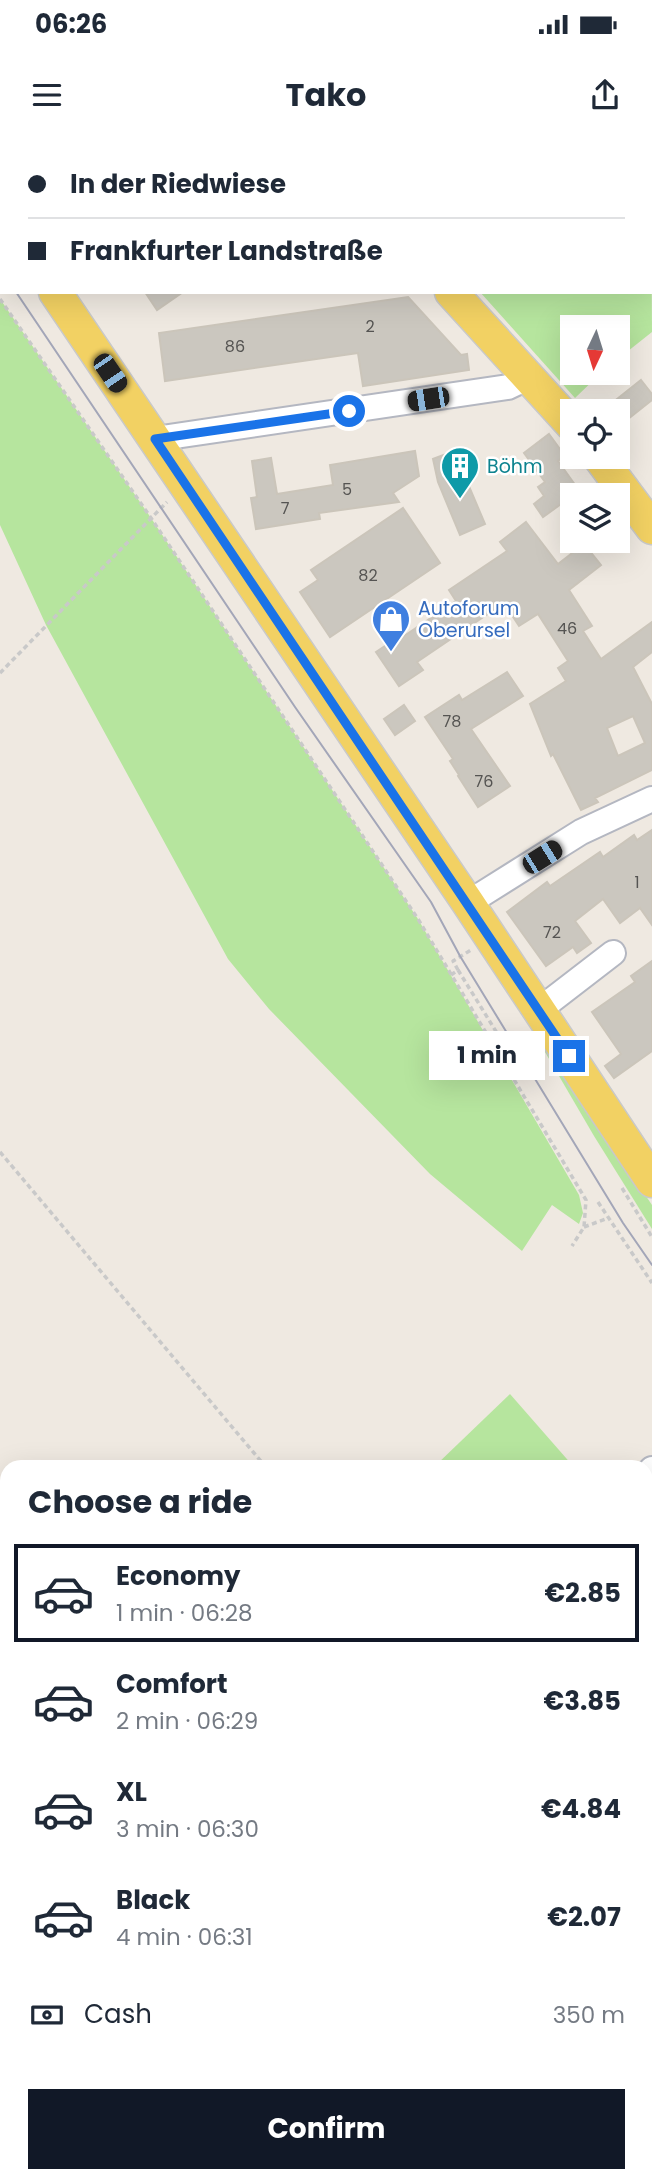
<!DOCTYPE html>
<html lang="en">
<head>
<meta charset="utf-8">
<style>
	:root { --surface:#fff; --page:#f6f6f7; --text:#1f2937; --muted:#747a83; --line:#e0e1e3; --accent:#111827 }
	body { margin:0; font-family:Poppins,sans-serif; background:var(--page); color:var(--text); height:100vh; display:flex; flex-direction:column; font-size:26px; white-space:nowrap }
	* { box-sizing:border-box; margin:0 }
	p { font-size:23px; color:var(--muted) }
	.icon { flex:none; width:38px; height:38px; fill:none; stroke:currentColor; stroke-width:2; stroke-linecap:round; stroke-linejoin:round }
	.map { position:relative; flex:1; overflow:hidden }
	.sheet { position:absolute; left:0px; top:1320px; width:653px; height:723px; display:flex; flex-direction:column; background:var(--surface); border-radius:21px 21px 0 0; box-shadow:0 7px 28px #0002 }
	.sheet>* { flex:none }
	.hud { position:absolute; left:0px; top:0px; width:653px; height:154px; box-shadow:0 7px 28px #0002; display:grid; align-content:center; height:154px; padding:0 28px; background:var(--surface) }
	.needle { width:46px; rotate:184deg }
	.controls { position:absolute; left:560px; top:175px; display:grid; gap:14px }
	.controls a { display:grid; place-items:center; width:70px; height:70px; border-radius:0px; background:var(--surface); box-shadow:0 7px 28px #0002; font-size:35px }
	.end { position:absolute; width:32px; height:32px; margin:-16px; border:9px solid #1a73e8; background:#fff; box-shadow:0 0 0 4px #fff }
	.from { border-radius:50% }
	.bubble { position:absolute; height:49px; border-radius:0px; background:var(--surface); box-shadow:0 7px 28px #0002; font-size:23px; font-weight:700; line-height:49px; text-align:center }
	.car { position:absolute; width:21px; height:42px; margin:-21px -10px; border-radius:9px; box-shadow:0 0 5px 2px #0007; background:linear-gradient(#222 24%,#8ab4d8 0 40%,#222 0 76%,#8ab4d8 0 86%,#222 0) }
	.hud b { display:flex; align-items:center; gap:24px; height:66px; font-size:26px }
	.hud b+b { border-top:2px solid var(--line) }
	.hud i { width:18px; height:18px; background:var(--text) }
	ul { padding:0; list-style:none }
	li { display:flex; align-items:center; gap:21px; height:98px; margin:0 14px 10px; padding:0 14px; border:4px solid transparent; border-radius:0px }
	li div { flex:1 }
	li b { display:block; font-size:26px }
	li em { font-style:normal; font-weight:700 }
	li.active { border-color:var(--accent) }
	li>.icon { width:63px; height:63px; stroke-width:1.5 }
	h2 { padding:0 28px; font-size:32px; line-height:84px }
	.pay { display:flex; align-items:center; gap:18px; height:77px; padding:0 28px; font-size:26px }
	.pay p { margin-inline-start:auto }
	.primary-button { display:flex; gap:14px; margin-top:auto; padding:14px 28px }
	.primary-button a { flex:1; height:80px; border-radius:0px; background:var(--accent); color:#fff; font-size:28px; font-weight:700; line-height:80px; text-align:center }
	.status { display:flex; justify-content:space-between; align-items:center; height:49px; padding:0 35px; background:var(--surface); direction:ltr }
	.status svg { height:19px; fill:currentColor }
	header { display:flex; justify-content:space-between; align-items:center; height:91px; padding:0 28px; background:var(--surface); font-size:32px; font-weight:700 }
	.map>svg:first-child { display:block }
	.green { fill:#b6e59e }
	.cemetery { fill:#c8d9b8 }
	.building { fill:#cbc7bf; stroke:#cbc5ba; stroke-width:2; fill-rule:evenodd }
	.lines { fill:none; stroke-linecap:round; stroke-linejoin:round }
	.minor-casing { stroke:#b4b7c1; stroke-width:28 }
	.major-casing { stroke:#c9c9c9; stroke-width:35 }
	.path { stroke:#c9c9c9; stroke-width:3.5; stroke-dasharray:5 3.5; stroke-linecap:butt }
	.minor { stroke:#fff; stroke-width:24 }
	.major { stroke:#f2d163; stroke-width:32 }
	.tram { stroke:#a3a6b8; stroke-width:2 }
	.route { stroke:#1a73e8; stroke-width:9 }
	.labels { text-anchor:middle; stroke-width:5; stroke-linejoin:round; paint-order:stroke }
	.number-label { font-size:16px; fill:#555452 }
	.culture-label { font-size:19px; fill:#0d838f; stroke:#fff; text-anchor:start }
	.shop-label { font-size:19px; fill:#366cbe; stroke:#fff; text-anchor:start }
</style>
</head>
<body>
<div class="status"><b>06:26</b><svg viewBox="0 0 49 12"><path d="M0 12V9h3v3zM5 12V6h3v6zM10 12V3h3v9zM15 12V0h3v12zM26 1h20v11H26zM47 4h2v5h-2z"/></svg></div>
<header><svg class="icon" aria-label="menu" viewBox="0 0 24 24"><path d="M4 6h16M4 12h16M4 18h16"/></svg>Tako<svg class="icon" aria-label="share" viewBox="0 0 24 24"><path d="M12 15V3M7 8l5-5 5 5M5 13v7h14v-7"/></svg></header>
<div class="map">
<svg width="652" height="2041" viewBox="0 0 652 2041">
	<rect width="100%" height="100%" fill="#efe9e1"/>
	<g class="green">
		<path d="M651,49L652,192L618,219V187H572V233H601L575,258L480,152H651Z"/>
		<path d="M0,159L151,378L418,779L579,1055L583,1073L579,1084L552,1065L522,1111L430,1034L269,869L228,819L46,485L0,385Z"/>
		<path d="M524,876L652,1065V1089L594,996Z"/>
		<path d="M510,1254L573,1326H435Z"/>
		<path d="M7,1520V1602L0,1608V1527Z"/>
		<path d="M7,1604V1763L0,1770V1610Z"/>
	</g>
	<path class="cemetery" d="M652,1619V1965L646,1955V1624Z"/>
	<g class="building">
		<path d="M145,152H183L157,170Z"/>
		<path d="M408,157L461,215L467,214L469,230L363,246L358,213L165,241L159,193Z"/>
		<path d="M641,240L652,254V260L618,287V271H602Z"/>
		<path d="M549,294L565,316L558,321L581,353L572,355V359L570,361L568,359L543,377L534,364L544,356L538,347L545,342L524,313Z"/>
		<path d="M415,311L419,336L393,353L399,362L319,373L320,379L256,389L251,358L257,357L252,321L271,318L277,354L333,345L330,325Z"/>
		<path d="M454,311L485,384L460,395L438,342L433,319Z"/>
		<path d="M403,368L440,423L330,497L300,452L318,440L311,430Z"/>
		<path d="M526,382L558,424L584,404L601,425L569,450L592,486L583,491L601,519L652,482V512L633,527L652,564V630L595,658L598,662L581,670L553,614L551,616L530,564L566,541L558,528L568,521L538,474L519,486L504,463L417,522L423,530L399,546L376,512L400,496L401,498L456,461L449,450L507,411L500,402ZM633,576L645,603L618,616L607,588Z"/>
		<path d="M507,532L523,556L471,589L510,646L478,667L458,636L459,635L450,621L453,619L425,577L459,555L462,560Z"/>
		<path d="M404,565L415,581L395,595L384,579Z"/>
		<path d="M652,690V785L640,768L620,783L603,759L575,781L591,803L577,813L573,807L546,826L507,772L547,742L550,746L600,712L603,717L634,695L637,700Z"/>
		<path d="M652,821V911L614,938L605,926L621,914L592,872L635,842L631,836Z"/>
	</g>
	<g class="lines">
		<defs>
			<g id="minor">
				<path d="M155,299L508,247L529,237"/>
				<path d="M468,763L581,692L652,659"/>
				<path d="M539,870L613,813"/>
				<path d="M646,1335L652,1329"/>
				<path d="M0,1826L7,1833"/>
				<path d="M0,1938L7,1932"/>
				<path d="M322,2035L327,2041"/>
				<path d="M601,2035L605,2041"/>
			</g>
			<g id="major">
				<path d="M309,0L310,2"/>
				<path d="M0,71L2,73"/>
				<path d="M55,152L468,763L652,1041"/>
				<path d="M451,152L572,285"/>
				<path d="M599,317L652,388"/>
			</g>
		</defs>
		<use href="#minor" class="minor-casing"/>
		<use href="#major" class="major-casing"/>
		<g class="path">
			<path d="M0,159L151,378L418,779L586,1060L584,1087L572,1106"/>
			<path d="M0,533L167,362"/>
			<path d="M458,830L497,893"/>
			<path d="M451,835L458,830L453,821L471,810"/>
			<path d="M0,1012L265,1326"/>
			<path d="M622,1048L652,1097"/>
			<path d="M598,1062L652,1143"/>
			<path d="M584,1087L608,1078"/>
			<path d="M646,1788L652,1783"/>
			<path d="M646,1890L652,1898"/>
		</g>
		<use href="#minor" class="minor"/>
		<use href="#major" class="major"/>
		<g class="tram">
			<path d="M0,111L2,114"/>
			<path d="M0,129L2,131"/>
			<path d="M16,152L295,567L431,762L460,816L623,1083L652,1125"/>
		</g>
	</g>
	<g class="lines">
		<path class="route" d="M349,271L155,299L569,916"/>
	</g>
	<defs>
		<symbol id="building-pin" viewBox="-11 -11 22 30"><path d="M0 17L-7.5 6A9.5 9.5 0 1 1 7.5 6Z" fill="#0f9aa8" stroke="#fff"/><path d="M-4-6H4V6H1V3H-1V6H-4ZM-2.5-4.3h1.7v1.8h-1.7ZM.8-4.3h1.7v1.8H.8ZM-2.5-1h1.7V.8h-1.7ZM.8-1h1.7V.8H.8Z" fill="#fff"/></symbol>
		<symbol id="shop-pin" viewBox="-11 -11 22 30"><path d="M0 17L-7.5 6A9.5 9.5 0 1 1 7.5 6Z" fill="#3f7fe0" stroke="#fff"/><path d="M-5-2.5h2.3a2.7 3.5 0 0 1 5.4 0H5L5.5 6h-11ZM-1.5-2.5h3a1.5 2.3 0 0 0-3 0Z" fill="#fff"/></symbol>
	</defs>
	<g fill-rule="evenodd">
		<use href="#building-pin" x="438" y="304" width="44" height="60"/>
		<use href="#shop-pin" x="369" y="457" width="44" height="60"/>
	</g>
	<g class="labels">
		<g class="number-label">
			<text x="370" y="192">2</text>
			<text x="235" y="212">86</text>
			<text x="347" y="355">5</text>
			<text x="285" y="374">7</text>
			<text x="368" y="441">82</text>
			<text x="567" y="494">46</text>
			<text x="452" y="587">78</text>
			<text x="484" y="647">76</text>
			<text x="637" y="748">1</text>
			<text x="552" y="798">72</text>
		</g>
		<g class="culture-label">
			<text x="487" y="333">Böhm</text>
		</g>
		<g class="shop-label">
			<text x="418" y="475">Autoforum<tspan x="418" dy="22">Oberursel</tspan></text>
		</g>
	</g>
</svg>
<div class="controls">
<a><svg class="needle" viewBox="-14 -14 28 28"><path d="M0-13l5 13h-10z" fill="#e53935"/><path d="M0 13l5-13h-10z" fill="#747a83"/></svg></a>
<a><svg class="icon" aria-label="locate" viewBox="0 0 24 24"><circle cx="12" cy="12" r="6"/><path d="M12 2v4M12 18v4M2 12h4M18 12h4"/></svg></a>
<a><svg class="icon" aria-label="layers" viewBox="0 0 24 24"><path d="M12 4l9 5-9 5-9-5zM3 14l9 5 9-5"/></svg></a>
</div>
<i class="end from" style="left:349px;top:271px"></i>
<i class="end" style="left:569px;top:916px"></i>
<div class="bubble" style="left:429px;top:891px;width:116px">1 min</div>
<i class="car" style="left:110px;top:233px;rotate:146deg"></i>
<i class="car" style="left:428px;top:259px;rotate:261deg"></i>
<i class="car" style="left:542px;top:717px;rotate:58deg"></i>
<div class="hud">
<b><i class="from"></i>In der Riedwiese</b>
<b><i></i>Frankfurter Landstraße</b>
</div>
<section class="sheet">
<h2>Choose a ride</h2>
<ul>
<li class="active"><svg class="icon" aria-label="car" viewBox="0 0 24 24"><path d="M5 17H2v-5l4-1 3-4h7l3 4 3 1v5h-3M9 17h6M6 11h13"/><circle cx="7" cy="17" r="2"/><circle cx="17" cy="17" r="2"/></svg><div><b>Economy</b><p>1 min · 06:28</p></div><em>€2.85</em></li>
<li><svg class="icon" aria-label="car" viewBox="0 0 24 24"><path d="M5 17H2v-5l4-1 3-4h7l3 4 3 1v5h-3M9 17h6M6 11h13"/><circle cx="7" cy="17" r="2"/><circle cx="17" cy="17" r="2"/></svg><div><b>Comfort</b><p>2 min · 06:29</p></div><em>€3.85</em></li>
<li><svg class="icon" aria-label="car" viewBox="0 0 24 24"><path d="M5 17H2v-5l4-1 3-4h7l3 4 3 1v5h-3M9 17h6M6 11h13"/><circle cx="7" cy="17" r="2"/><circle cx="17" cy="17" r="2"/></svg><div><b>XL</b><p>3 min · 06:30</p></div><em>€4.84</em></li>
<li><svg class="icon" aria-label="car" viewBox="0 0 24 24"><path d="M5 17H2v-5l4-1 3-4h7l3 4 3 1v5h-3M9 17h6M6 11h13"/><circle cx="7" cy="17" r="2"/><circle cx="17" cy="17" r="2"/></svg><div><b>Black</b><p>4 min · 06:31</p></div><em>€2.07</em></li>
</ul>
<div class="pay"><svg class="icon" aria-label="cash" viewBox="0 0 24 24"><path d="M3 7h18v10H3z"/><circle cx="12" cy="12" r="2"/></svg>Cash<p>350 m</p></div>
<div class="primary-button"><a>Confirm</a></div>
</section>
</div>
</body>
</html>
